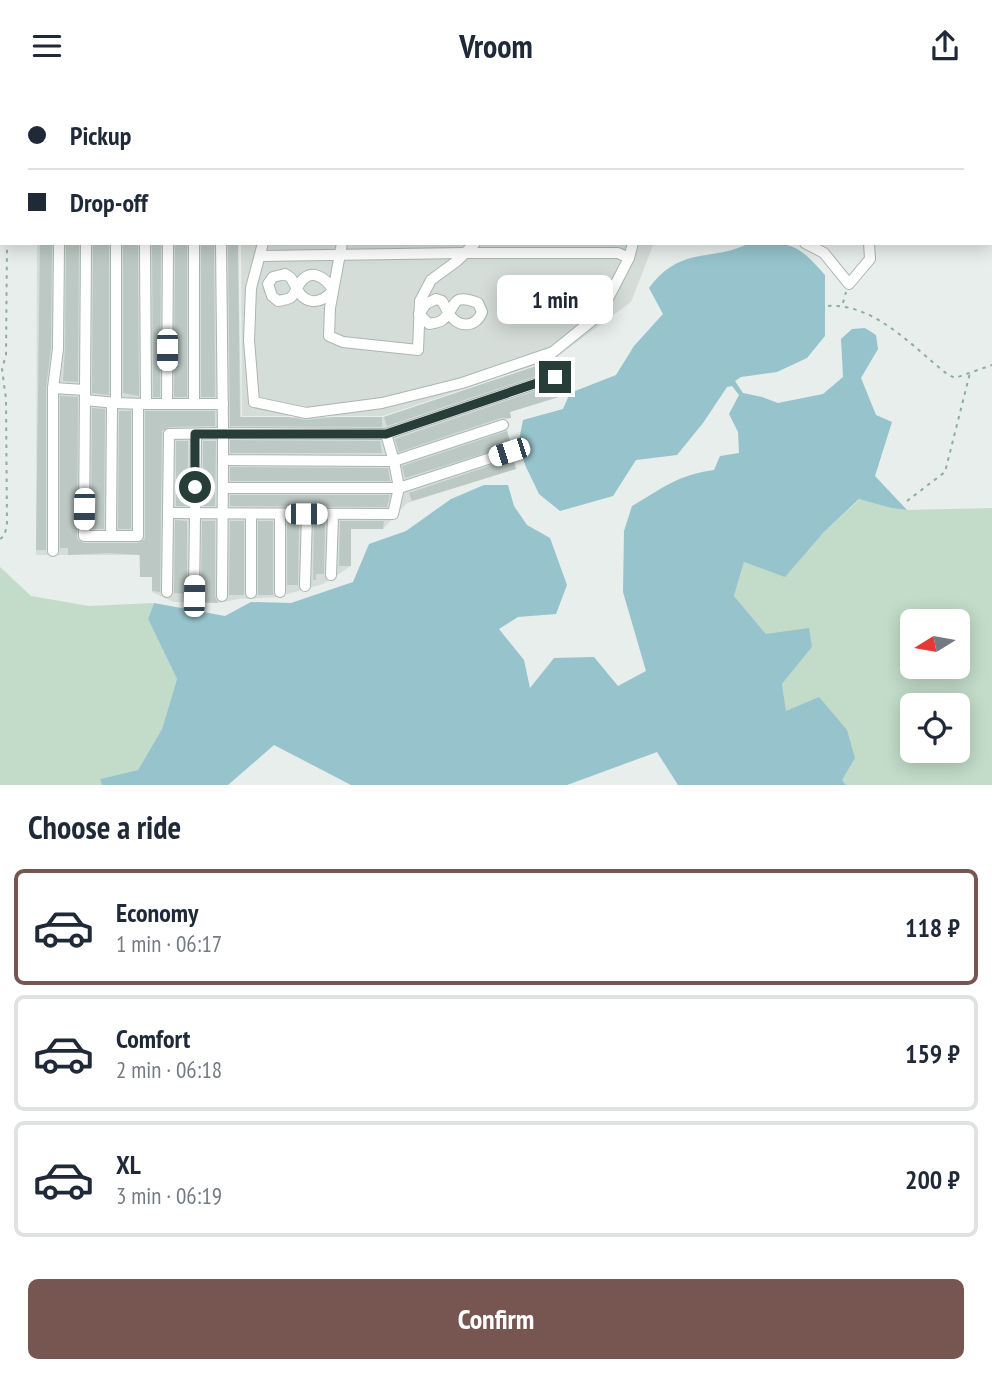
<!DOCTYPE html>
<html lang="en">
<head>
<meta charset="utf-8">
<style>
	:root { --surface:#fff; --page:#f2f2f3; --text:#1f2937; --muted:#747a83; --line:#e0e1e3; --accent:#775651 }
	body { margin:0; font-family:"PT Sans Narrow",sans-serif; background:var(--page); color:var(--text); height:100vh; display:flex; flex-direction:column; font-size:26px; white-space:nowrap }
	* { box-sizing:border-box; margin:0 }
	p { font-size:23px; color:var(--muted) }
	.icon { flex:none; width:38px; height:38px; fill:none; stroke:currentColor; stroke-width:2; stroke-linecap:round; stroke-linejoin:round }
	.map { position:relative; height:694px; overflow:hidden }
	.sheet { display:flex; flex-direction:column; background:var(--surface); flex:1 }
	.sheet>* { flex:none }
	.banner { position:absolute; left:0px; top:0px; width:992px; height:154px; box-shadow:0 4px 18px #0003; display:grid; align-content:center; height:154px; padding:0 28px; background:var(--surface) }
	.needle { width:46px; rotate:259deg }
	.controls { position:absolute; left:900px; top:518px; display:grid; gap:14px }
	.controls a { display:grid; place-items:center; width:70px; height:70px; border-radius:10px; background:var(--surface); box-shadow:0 4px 18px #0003; font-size:35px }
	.end { position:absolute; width:32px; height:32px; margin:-16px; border:9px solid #273e38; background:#fff; box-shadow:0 0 0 4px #fff }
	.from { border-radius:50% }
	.bubble { position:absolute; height:49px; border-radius:10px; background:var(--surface); box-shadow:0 4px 18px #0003; font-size:23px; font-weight:700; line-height:49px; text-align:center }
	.car { position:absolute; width:21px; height:42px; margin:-21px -10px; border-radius:9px; box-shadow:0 0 5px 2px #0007; background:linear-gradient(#fff 24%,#345 0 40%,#fff 0 76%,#345 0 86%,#fff 0) }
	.banner b { display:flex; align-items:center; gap:24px; height:66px; font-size:26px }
	.banner b+b { border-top:2px solid var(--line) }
	.banner i { width:18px; height:18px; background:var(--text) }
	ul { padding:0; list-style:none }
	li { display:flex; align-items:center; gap:21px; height:116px; margin:0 14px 10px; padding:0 14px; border:4px solid var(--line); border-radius:10px }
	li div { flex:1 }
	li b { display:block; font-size:26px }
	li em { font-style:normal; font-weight:700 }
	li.on { border-color:var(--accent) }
	li>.icon { width:63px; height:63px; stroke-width:1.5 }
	h2 { padding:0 28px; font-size:32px; line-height:84px }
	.button { display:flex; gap:14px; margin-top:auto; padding:14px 28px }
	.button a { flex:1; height:80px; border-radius:10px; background:var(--accent); color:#fff; font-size:28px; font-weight:700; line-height:80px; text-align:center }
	header { display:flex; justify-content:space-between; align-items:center; height:91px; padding:0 28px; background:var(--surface); font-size:32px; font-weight:700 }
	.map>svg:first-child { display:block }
	.built { fill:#d5ddd9 }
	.green { fill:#c2dcc9; fill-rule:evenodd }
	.water { fill:#96c3cc }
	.building { fill:#bcc8c3 }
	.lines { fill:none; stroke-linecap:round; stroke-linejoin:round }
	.minor-casing { stroke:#aab6b2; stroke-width:12 }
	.path { stroke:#8bada3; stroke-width:2; stroke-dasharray:3.5 5; stroke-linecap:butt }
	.minor { stroke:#fff; stroke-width:10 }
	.rail { stroke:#627973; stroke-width:2.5; stroke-dasharray:14 7; stroke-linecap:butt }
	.route { stroke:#273e38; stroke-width:9 }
</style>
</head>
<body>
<header><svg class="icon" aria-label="menu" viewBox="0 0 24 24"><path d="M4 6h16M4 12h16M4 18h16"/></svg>Vroom<svg class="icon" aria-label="share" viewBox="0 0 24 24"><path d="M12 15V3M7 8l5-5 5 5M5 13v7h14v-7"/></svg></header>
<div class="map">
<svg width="992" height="694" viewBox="0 0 992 694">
	<rect width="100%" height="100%" fill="#e7eeeb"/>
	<g class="built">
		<path d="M37,152H238L241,326H383L555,269L565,304L510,321L511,327L505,329L516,378L407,412L383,438H351V475L323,493L277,506L239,508L218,512L174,511L152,501V486H140L139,464H36Z"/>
		<path d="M241,152H654L631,211L554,268L383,325H242Z"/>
	</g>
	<g class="green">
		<path d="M860,408L891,417L907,419L992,417V694H846L786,621L782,593L812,556L766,543L734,505L744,471L823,442ZM912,530H957V576H912ZM912,614H957V660H912Z"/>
		<path d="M0,476L31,505L89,515L154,512L148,528L177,588L162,638L138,679L101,688L102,694H0Z"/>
	</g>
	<path class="water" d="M750,152C792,152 797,152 825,184V245L807,267L777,281L741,286L735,290L743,302L762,306L778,312L823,303L843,286L841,248L852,238L865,237L876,244L878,258L861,287L876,324L892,331L875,385L907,419L891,417L859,408L823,442L785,486L744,471L734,505L766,543L809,537L812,556L782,593L786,620L819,606L847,639L855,667L842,689L846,694H678L657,661L567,694H351L274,654L228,694H102L100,688L138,679L162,638L177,588L148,528L154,512L225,525L251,511L291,512L353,491L369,453L406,440L451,408L484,394H508L514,415L527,434L550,447L567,494L556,523L518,526L499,538L524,569L530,597L554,567L594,566L618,595L646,580L623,501L624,440L632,415C663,397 677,384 714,379L720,365L739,362L738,341L729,323L739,304L732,295L727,296L703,332L677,364L636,369L613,405L560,420L539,403L526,376L518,354L523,329L563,318L570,302L616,284L634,255L663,223L649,197C681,154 709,172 750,152Z"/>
	<g class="building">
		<path d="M40,152H52L51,257L46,297V459H36Z"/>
		<path d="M66,152H79L78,291L63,290L65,258Z"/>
		<path d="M93,152H109V304L92,302Z"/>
		<path d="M123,152H138L139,305L123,302Z"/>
		<path d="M152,152H161L160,306H153Z"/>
		<path d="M175,152H187V306H174Z"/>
		<path d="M201,152H214L215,306H201Z"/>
		<path d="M228,152H238L240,326H288L307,329L334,326H382V336L230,335Z"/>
		<path d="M539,274L542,283L387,335L384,326Z"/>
		<path d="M561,291L565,304L510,321L511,327H501L399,361L395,348Z"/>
		<path d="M60,305L78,306L77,445L78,449L84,452H138L145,448V320H215V335L169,336L162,340L160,501L152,500V486H140V464L108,462L68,464V457H60Z"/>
		<path d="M92,317L105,318L104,438H91Z"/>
		<path d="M119,320H131V438H118Z"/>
		<path d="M507,340L511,354L405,387L402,375Z"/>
		<path d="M230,349L380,350L382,362H230Z"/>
		<rect x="176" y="350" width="12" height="65"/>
		<path d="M203,350H216L215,415H203Z"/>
		<path d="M513,367L516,378L412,410L409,402Z"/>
		<path d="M230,376L388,377L390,390H230Z"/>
		<path d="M230,404H390L387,416L230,415Z"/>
		<path d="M175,429L187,430V503L174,502Z"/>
		<path d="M202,430H215V505L218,512L199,511L201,505Z"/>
		<path d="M230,430H244V504H229Z"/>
		<rect x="258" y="430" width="15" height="74"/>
		<path d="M287,430H299L298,494H287Z"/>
		<path d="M314,430H325L324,483H316V489H313Z"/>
		<path d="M340,430H384L383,438H351V475H339Z"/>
	</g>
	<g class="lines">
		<defs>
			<g id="minor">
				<path d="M273,0V2"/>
				<path d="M898,0L899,2"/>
				<path d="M220,2V0"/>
				<path d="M803,2L804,0"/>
				<path d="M990,107L992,108"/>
				<path d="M86,152L84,445H138V313"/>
				<path d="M116,152V312L144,313"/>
				<path d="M145,152L146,313H223"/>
				<path d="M221,152L223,342L386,343L555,286"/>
				<path d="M263,152L251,197L249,249L254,311L306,322L382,312L462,292L553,261L600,223L629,167L633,152"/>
				<path d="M342,152L330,217L329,245L343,251L418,259L420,210L431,189L457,170L475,152"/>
				<path d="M805,152L824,162L849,193L870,168L869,152"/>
				<path d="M260,165L465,162H618L629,167"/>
				<path d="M297,198C306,215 322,213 333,199C326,187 311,176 300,192C297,196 295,204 290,207C286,209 282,209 278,210L272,205L268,193L273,186L285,183L291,187L297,198"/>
				<path d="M448,221C456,236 475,239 482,221L478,212C448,200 458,219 441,230C437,232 433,232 429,233L419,223L426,213L436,208L442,210L448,221"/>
				<path d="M53,297L85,299"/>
				<path d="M85,309L116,312"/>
				<path d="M167,313L168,152"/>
				<path d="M194,313V152"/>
				<path d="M386,343L394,370L503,334"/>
				<path d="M168,422L393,423L399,397H223"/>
				<path d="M111,445L112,312"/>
				<path d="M53,460V297L58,258L59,152"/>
				<path d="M331,484L333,424"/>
				<path d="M305,495L307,423"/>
				<path d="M167,501L169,343L223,342V369L394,370L399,397L509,361"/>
				<path d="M280,501V423"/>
				<path d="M251,502V423"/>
				<path d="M194,505L196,343"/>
				<path d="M222,505L223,369"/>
			</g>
		</defs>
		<use href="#minor" class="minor-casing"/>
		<g class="path">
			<path d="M0,103L2,102"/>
			<path d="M0,122L2,125"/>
			<path d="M843,212L846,201"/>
			<path d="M828,215C874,212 913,256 947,283L955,287L992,274"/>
			<path d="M907,410L945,381L970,282"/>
			<path d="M0,448L4,445L7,435L6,308L2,278L6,264L7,152"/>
		</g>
		<use href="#minor" class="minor"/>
		<g class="rail">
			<path d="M954,0L955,2"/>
			<path d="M990,31L992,33"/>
		</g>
	</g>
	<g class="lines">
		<path class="route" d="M195,396V343H386L555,286"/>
	</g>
</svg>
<div class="controls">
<a><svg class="needle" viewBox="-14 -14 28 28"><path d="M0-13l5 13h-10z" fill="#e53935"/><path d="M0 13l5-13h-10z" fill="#747a83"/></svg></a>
<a><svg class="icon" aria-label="locate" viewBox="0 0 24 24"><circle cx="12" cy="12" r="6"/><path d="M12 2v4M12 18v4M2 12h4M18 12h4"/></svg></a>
</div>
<i class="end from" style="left:195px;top:396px"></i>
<i class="end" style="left:555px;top:286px"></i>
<div class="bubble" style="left:497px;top:184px;width:116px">1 min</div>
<i class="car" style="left:167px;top:259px;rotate:180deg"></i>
<i class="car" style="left:509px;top:361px;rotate:252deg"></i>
<i class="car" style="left:84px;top:418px;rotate:181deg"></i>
<i class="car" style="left:306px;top:423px;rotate:90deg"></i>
<i class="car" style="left:194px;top:505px;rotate:1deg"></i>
<div class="banner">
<b><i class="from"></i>Pickup</b>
<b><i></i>Drop-off</b>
</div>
</div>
<section class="sheet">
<h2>Choose a ride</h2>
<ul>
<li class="on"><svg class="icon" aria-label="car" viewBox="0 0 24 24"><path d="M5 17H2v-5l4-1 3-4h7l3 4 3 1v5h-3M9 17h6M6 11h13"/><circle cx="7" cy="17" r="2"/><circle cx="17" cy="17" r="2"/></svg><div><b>Economy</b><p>1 min · 06:17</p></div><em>118 ₽</em></li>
<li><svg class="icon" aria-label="car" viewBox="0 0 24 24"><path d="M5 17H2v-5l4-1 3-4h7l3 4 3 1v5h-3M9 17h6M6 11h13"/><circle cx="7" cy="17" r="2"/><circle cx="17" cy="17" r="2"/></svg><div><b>Comfort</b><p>2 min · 06:18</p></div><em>159 ₽</em></li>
<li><svg class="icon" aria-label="car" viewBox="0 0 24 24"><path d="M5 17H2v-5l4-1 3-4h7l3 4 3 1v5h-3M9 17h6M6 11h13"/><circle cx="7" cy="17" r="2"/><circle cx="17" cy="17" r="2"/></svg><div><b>XL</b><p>3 min · 06:19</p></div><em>200 ₽</em></li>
</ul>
<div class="button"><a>Confirm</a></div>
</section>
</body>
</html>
